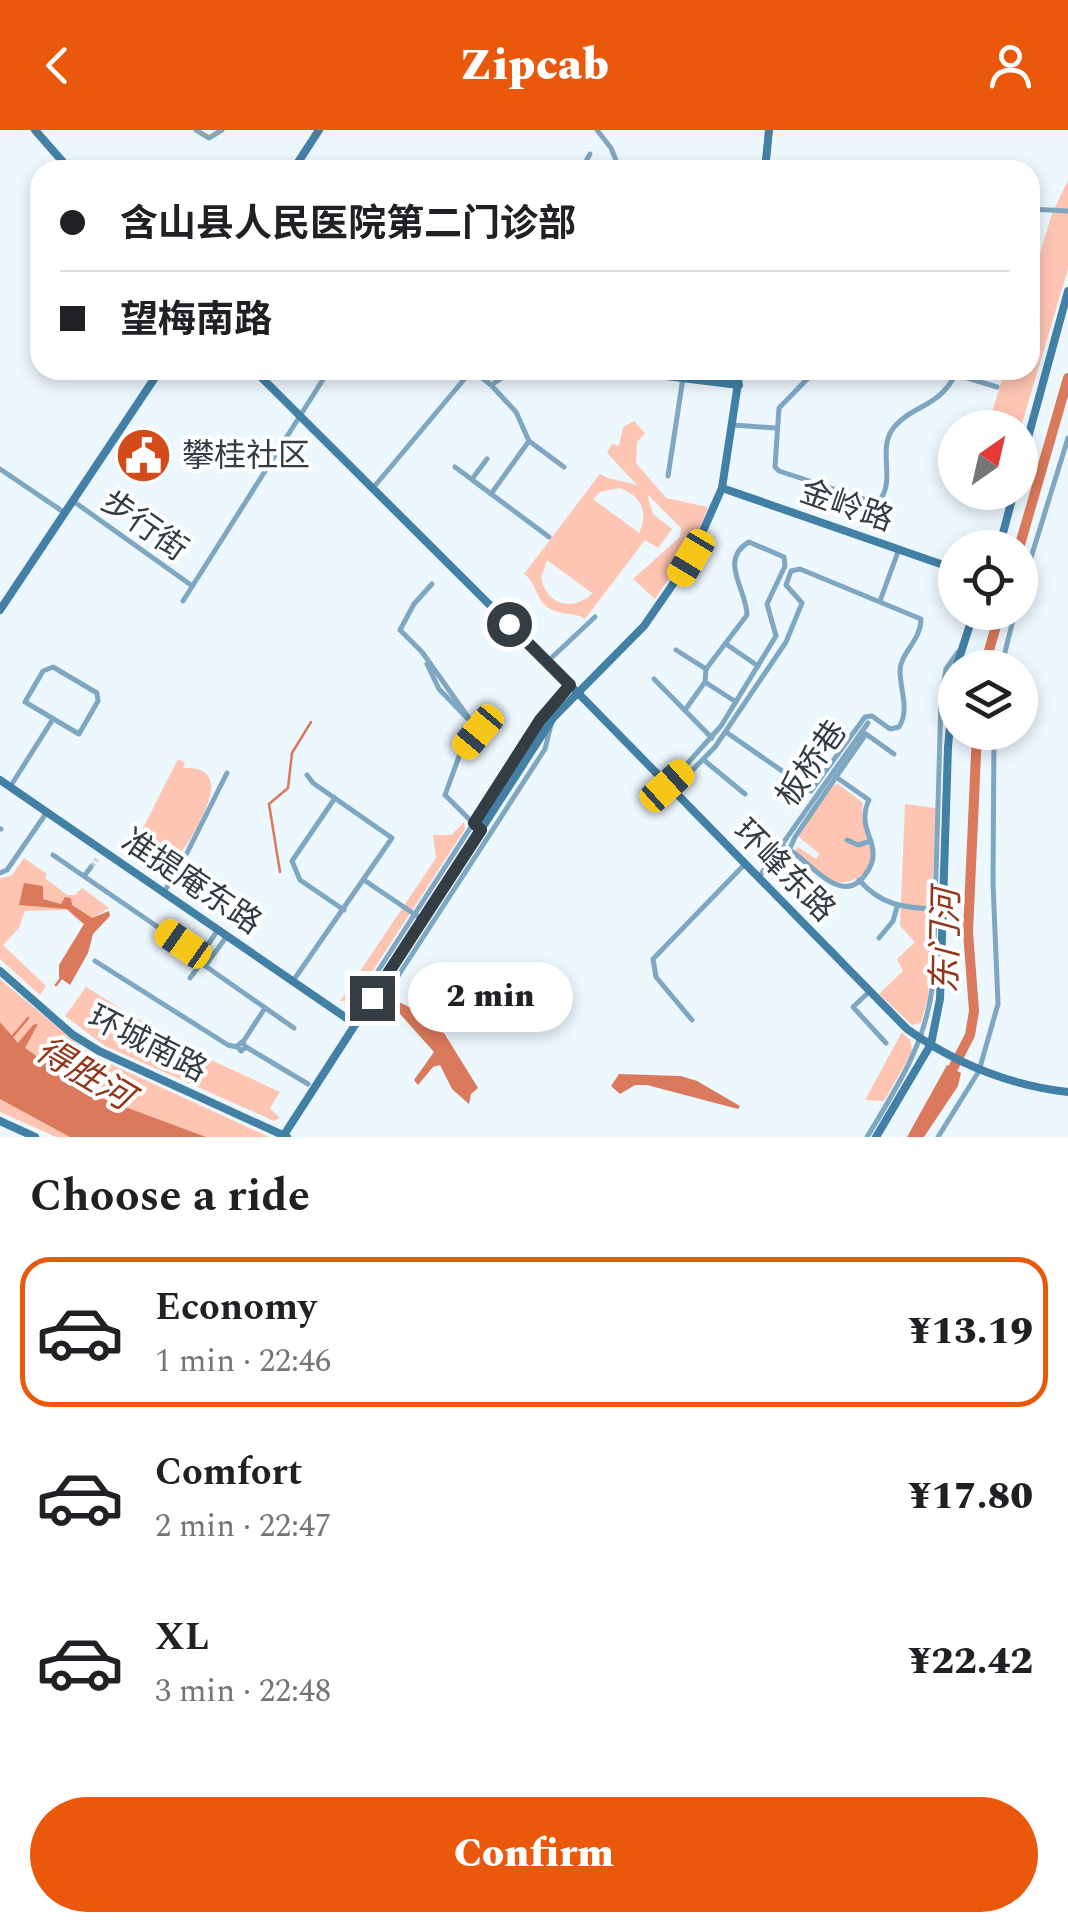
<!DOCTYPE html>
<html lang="en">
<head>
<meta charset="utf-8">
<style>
	:root { --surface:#fff; --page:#f2f2f2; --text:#202124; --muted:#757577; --line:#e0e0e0; --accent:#ea580c }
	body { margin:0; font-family:Spectral,"Noto Sans SC",serif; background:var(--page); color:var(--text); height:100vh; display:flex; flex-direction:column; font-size:38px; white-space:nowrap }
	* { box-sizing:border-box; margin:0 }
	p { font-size:32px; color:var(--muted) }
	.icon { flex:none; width:55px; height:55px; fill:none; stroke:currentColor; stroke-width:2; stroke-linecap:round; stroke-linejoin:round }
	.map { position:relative; height:1007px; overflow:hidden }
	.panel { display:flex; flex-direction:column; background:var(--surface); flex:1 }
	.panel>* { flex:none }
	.hud { position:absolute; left:30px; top:30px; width:1010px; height:220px; border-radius:30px; box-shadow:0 5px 15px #0003; display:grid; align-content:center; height:220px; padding:0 30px; background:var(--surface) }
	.needle { width:65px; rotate:34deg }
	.controls { position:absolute; left:938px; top:280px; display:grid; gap:20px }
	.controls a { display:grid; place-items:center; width:100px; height:100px; border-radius:50%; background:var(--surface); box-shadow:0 5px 15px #0003; font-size:50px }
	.end { position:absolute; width:45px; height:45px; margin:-22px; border:12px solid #333d43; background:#fff; box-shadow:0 0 0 5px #fff }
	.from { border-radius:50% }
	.bubble { position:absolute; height:70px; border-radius:35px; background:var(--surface); box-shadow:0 5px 15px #0003; font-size:32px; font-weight:800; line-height:70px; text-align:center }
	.car { position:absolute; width:30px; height:60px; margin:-30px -15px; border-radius:12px; box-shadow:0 0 8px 2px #0007; background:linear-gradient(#f5c518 24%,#345 0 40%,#f5c518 0 76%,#345 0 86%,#f5c518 0) }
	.hud b { display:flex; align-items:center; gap:35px; height:95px; font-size:38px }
	.hud b+b { border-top:2px solid var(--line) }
	.hud i { width:25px; height:25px; background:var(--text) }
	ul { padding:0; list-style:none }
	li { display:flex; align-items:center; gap:30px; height:150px; margin:0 20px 15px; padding:0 10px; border:5px solid transparent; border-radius:30px }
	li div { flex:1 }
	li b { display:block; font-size:38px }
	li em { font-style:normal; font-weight:800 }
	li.active { border-color:var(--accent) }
	li>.icon { width:90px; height:90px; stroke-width:1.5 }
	h2 { padding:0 30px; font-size:45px; line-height:120px }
	.primary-button { display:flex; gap:20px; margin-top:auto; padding:20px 30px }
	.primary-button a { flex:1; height:115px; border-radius:60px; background:var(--accent); color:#fff; font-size:40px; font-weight:800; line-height:115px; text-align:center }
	header { display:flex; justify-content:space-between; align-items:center; height:130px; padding:0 30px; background:var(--accent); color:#fff; font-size:45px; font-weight:800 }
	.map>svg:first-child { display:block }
	.green { fill:#fec5b3; fill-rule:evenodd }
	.water { fill:#da795b }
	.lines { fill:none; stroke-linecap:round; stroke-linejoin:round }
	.stream { stroke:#da795b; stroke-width:2.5 }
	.river { stroke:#da795b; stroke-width:10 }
	.street-tunnel { stroke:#c8d2d9; stroke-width:5; stroke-dasharray:5 2.5; stroke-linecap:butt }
	.street { stroke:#7fa7c1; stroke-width:5 }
	.secondary { stroke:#4280a6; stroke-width:8 }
	.route { stroke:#333d43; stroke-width:12 }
	.labels { text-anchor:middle; stroke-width:8; stroke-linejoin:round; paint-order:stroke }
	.poi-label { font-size:32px; fill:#333d43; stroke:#fff; text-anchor:start }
	.street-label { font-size:32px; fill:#333d43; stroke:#fff }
	.water-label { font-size:35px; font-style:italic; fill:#90381b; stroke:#fff }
</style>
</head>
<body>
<header><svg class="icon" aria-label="back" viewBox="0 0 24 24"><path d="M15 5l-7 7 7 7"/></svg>Zipcab<svg class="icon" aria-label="person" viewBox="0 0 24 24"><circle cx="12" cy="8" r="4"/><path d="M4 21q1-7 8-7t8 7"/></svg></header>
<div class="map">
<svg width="1068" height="1007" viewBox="0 0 1068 1007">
	<rect width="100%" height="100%" fill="#edf7fe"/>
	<g class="green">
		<path d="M1068,50V139L1020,300L987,298L1005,240H1030V156L1052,84Z"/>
		<path d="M634,291L645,303L637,312L636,333L666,368L708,377L695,409L655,469L633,449L680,407L681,398L647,364L653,384L672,399L658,418L645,410L585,489C573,481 559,486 547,477C535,467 536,452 524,444L600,344C610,351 626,350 638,356L607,323L612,314L619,316L623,297ZM619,358C641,365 649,382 639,403L593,369L600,362ZM547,430L592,463V464C572,482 547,475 541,448Z"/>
		<path d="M178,629L185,633L183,638C226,636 210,672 198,695C187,717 166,752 143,716L138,725L131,722Z"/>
		<path d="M838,654L863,673C858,700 873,706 871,726C869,749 843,759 824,748C814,741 804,729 795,721L798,717L816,729L820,724L798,706L833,655Z"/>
		<path d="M905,674L936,678L928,867L921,893L912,895L879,864L903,841L897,829L915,812L900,796Z"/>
		<path d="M464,692L465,699L353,871H340L436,728L433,705H451Z"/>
		<path d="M24,728L47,744L45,748L67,765H75L82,758L109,778L83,794L67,780L25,781L19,798L3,815L46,856L40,865L0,829V748L11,746Z"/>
		<path d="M0,849L91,925L269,1007H56L0,982Z"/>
		<path d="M86,857L181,916L280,962L270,978L280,988L274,991L105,916L65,886Z"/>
		<path d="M902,902L910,910L912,922L884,971L865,970Z"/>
	</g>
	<g class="water">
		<path d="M24,753L43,756V769L61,774L65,767L71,768L72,775L92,788L109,781L110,786L93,804L88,823L70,855L59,847V835L84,794L67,779L19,775Z"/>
		<path d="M394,871C419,876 421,897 444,903L478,958L471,964L469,974L452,959L440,935L433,937L418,955L414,950L434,922L393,876Z"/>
		<path d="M0,892L18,913L33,895L38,894L25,918L90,964L206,1007H70L0,969Z"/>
		<path d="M947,935L961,943L958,956L924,1007H907Z"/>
		<path d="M619,944L681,946L697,951L740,976L738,979L647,955H635L620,964L611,956Z"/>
	</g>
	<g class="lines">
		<g class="stream">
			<path d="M280,742L269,674L288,658L292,623L311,592"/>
			<path d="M56,855L62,847"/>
			<path d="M13,906L28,888"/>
		</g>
		<g class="river">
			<path d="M1019,418L1068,248"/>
			<path d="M984,538L1000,482"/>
			<path d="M947,950L970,905L974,881L968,802L977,602"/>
		</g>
		<path class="street-tunnel" d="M91,737L97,729"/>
		<g class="street">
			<path d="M196,0L209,8L222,0"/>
			<path d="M597,0L611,18L620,40"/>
			<path d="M516,40V36L523,40"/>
			<path d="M581,40L590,24"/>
			<path d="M1030,79L1068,81"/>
			<path d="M472,240L491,255L516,282L529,311L564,337"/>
			<path d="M534,240L580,244L617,240"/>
			<path d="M816,240L779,278L775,337L779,341L873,372H878C898,351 875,318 895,296C914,274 937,279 956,244"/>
			<path d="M941,240L997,257"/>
			<path d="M491,255L515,240"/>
			<path d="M733,295L775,298"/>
			<path d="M455,337L549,407"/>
			<path d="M0,339L65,383"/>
			<path d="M668,346L683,248"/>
			<path d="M472,349L487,329"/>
			<path d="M373,358L472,240"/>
			<path d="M491,364L529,311"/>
			<path d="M73,371L191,455"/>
			<path d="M432,454L414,474L400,500L422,522L478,601L461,621L445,665L473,693"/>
			<path d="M1020,463L1068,308"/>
			<path d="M183,471L329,240"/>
			<path d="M880,471L899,419"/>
			<path d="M726,514L758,536"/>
			<path d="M676,520L706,539"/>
			<path d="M547,532L595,487"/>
			<path d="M427,534L439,559L467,588"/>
			<path d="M53,537L97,563L98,571L79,604L25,572L43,541Z"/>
			<path d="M1001,538L1015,482"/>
			<path d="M654,549L712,608"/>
			<path d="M705,552L736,572"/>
			<path d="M705,631L745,664"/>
			<path d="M836,647L866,604L894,624"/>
			<path d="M669,654L721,596L776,506L767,474L785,436L784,427L749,412C718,430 747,460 747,485L706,539L705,552L685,580"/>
			<path d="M10,657L53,589"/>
			<path d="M672,661L715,617L786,512L802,473L786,455L791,441L800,439L921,489C921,511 900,523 900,541C900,560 910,579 899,597L890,599L872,586L865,587L811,661L726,602"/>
			<path d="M335,668L292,731L300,750L344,780"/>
			<path d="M0,699H1"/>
			<path d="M847,710L858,715L871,711"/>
			<path d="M780,716C806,721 843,789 870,737C882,713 855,699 869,670L836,647L795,707L790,718"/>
			<path d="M53,725L200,826L201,833L294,898"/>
			<path d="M0,743L7,740L47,682"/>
			<path d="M84,746L91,737"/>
			<path d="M759,747L868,593"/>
			<path d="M364,750L423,790"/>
			<path d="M859,750C881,775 903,778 935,779"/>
			<path d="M164,762L182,733L227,643"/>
			<path d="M879,808L893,791L897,777"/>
			<path d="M200,826L218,800"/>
			<path d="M95,831L228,915L237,917"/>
			<path d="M205,836L227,806"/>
			<path d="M190,848L201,833"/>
			<path d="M293,851L392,708L313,653L307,645"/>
			<path d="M870,861L853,877L886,913"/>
			<path d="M347,889L540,590L570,555"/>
			<path d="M692,890L656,847L653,829L744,735"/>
			<path d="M358,893L369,889L374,883L545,619L551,595"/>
			<path d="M242,912L246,917L241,921L237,916Z"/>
			<path d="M243,912L265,878"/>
			<path d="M246,917L308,954"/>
			<path d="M867,1007C898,956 928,910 933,849L941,570L946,539L958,522"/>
			<path d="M938,1007L979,941L998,874L993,753L994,602"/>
		</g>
		<g class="secondary">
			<path d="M35,0L70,40"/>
			<path d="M293,40L319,0"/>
			<path d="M765,40L769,0"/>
			<path d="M254,240L580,565L907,899C956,934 1008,955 1068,962"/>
			<path d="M648,240L658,245L739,255"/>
			<path d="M1020,337L1068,161"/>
			<path d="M722,358L955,439"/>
			<path d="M999,418L1014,362"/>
			<path d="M0,480L160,240"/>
			<path d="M956,538L974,482"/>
			<path d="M0,650L355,894"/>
			<path d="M0,841L73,905L99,921L287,1007"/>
			<path d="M0,991L35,1007"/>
			<path d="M284,1005L553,588L644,496L691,428L722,358L740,240"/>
			<path d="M876,1007L931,914L940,869L948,617L955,540"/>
		</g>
	</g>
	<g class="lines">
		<path class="route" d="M372,868L481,700L474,693L540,590L570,555L509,494"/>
	</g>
	<defs>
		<symbol id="civic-disc" viewBox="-11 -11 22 22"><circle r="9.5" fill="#d34b1b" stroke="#fff"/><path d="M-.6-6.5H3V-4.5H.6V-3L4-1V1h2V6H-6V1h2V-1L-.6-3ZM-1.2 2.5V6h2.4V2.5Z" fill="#fff"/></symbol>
	</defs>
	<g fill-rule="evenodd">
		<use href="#civic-disc" x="112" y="294" width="63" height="63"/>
	</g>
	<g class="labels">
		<g class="poi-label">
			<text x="182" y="336">攀桂社区</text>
		</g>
		<g class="street-label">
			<text transform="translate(847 375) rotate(19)" y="11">金岭路</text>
			<text transform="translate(145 395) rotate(35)" y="11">步行街</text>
			<text transform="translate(811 633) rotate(-55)" y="11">板桥巷</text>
			<text transform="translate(785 740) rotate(45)" y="11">环峰东路</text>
			<text transform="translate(192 751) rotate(34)" y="11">准提庵东路</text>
			<text transform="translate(148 913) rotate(27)" y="11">环城南路</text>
		</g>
		<g class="water-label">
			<text transform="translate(945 811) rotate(-89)" y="12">东门河</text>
			<text transform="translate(85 943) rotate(31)" y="12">得胜河</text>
		</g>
	</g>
</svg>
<div class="controls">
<a><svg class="needle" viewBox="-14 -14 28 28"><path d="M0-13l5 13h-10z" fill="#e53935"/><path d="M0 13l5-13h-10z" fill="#757577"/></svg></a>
<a><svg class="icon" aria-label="locate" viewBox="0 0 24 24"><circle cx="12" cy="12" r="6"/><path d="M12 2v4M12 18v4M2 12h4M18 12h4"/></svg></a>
<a><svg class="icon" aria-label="layers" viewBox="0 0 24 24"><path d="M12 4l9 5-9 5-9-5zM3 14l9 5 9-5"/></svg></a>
</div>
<i class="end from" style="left:509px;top:494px"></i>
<i class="end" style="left:372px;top:868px"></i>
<div class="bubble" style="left:408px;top:832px;width:165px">2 min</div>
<i class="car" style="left:691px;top:428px;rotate:211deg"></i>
<i class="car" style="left:478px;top:602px;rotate:220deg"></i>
<i class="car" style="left:667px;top:656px;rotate:48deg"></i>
<i class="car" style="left:183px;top:814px;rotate:305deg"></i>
<div class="hud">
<b><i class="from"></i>含山县人民医院第二门诊部</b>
<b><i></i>望梅南路</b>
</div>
</div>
<section class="panel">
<h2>Choose a ride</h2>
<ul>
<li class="active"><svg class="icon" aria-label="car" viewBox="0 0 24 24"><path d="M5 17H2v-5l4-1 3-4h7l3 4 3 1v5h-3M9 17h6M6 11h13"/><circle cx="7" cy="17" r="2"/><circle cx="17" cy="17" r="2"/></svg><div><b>Economy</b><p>1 min · 22:46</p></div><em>¥13.19</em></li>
<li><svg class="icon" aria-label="car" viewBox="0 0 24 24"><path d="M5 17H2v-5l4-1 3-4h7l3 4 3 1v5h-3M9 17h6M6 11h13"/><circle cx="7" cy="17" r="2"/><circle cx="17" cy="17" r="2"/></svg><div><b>Comfort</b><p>2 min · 22:47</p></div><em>¥17.80</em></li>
<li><svg class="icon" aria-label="car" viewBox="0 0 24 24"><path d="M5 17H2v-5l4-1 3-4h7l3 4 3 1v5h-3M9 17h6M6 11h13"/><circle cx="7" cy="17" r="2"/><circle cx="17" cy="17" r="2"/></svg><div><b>XL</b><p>3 min · 22:48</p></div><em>¥22.42</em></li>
</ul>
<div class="primary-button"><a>Confirm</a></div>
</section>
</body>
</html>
